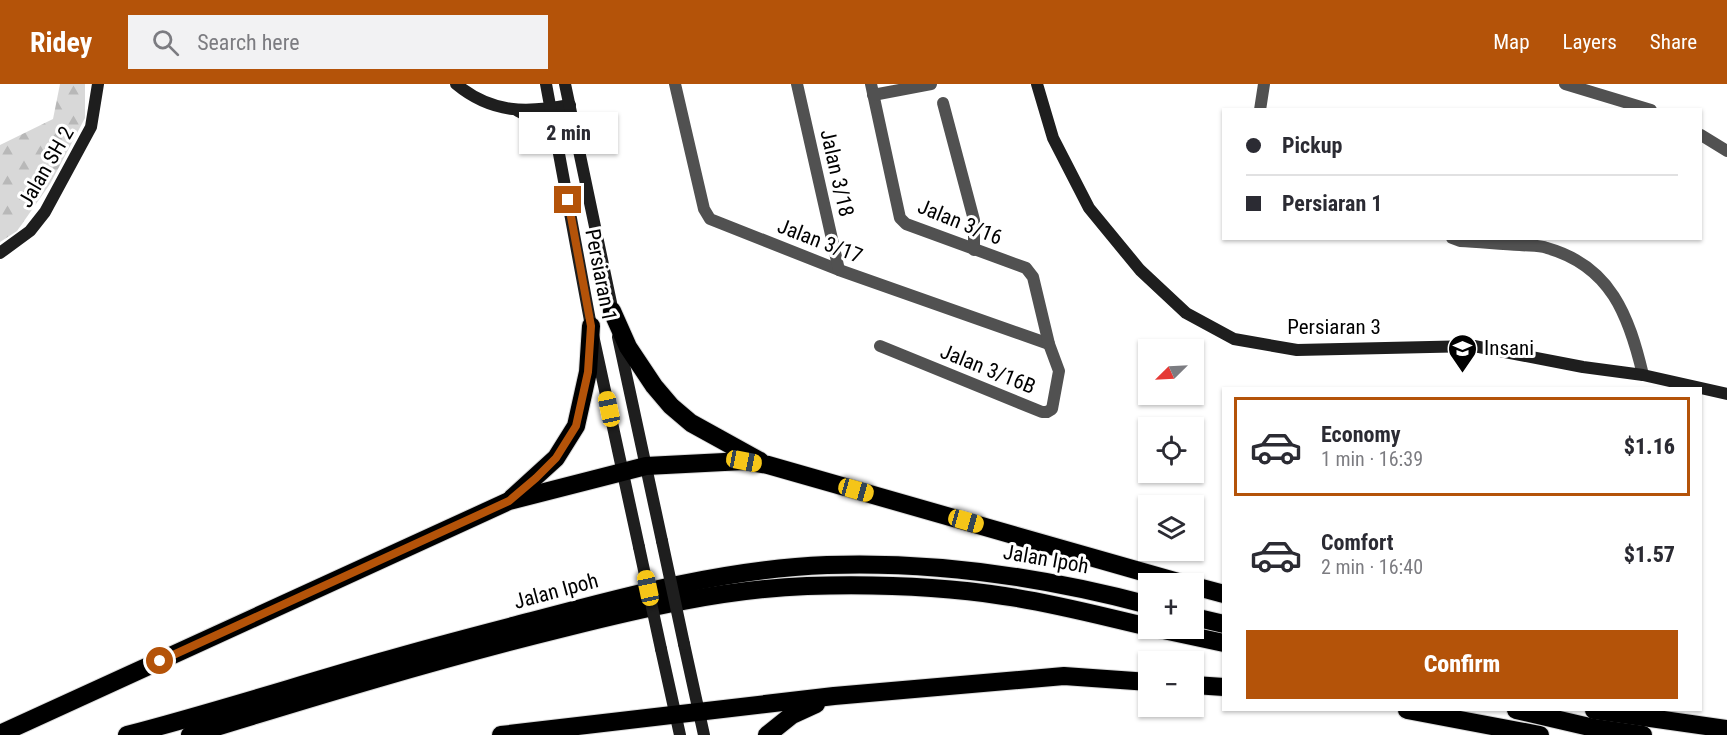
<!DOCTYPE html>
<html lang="en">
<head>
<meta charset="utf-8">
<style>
	:root { --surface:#fff; --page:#f2f2f3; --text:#2b2b33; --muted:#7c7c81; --line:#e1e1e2; --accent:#b45309 }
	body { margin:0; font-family:"Roboto Condensed",sans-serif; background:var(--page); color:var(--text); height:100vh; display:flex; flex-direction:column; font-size:22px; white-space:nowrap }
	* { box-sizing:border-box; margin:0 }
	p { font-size:20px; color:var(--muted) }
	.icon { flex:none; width:33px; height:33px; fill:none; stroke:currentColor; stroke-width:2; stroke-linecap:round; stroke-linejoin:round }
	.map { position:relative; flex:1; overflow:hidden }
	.details { position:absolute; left:1222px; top:303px; width:480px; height:324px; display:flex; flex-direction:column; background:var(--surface); border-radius:0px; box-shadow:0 2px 4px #0004 }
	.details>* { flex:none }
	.hud { position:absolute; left:1222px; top:24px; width:480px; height:132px; border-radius:0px; box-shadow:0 2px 4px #0004; display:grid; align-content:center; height:132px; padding:0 24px; background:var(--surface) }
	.needle { width:39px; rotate:246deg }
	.fabs { position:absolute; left:1138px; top:255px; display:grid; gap:12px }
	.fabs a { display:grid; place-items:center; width:66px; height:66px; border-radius:0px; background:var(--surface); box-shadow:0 2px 4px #0004; font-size:30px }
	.end { position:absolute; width:27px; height:27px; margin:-14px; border:8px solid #b45309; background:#fff; box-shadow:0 0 0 3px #fff }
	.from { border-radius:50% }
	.bubble { position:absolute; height:42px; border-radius:0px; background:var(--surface); box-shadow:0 2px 4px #0004; font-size:20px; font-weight:800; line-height:42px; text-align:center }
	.car { position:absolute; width:18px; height:36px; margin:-18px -9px; border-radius:8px; box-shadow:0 0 4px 2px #0007; background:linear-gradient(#f5c518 24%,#345 0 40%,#f5c518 0 76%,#345 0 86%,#f5c518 0) }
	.hud b { display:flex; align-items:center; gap:21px; height:57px; font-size:22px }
	.hud b+b { border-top:2px solid var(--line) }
	.hud i { width:15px; height:15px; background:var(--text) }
	ul { padding:10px 0 0; list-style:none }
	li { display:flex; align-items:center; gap:18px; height:99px; margin:0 12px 9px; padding:0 12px; border:3px solid transparent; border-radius:0px }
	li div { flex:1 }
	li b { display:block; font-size:22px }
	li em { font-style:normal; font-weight:800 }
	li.current { border-color:var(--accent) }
	li>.icon { width:54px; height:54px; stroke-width:1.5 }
	.button { display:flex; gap:12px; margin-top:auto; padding:12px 24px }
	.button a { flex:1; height:69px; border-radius:0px; background:var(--accent); color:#fff; font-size:24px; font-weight:800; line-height:69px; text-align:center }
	header { display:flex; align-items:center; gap:36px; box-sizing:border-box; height:84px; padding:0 30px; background:var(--accent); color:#fff }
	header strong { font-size:28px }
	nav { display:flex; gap:33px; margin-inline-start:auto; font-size:21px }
	.search { width:420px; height:54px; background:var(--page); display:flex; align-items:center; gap:15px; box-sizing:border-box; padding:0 21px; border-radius:0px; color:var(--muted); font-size:22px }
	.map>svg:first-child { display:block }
	.forest { fill:url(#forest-firs) }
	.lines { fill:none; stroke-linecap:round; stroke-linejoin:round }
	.highway-casing { stroke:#dbdbdb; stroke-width:20 }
	.street { stroke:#515151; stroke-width:12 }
	.secondary { stroke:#1e1e1e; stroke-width:12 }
	.highway { stroke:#000; stroke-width:18 }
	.secondary-bridge { stroke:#1e1e1e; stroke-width:12 }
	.route { stroke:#b45309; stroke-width:8 }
	.labels { text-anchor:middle; stroke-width:6; stroke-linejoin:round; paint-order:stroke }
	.street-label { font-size:21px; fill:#000; stroke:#fff }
	.poi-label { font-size:21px; fill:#000; stroke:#fff; text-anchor:start }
</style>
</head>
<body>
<header>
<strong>Ridey</strong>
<div class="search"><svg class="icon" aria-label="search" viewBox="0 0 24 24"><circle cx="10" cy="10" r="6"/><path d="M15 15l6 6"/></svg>Search here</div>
<nav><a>Map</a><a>Layers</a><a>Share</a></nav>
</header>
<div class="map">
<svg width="1727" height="651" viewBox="0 0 1727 651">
	<defs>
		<pattern id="forest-firs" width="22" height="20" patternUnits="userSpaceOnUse" patternTransform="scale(1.5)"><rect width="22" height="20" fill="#d8d8d8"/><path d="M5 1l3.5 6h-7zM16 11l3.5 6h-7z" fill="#b8b8b8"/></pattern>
	</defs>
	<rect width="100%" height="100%" fill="#fff"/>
	<path class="forest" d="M60,0H85V34L50,100L17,147L0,158V61L53,35Z"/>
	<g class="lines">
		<defs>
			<g id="highway">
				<path d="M612,227L628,263L654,302L671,322L691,339L760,377"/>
				<path d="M512,414L556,374L576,342L588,288L591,242"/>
				<path d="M1194,502L1224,510"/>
				<path d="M1194,533L1224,540"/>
				<path d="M1154,544L1224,559"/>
				<path d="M1194,601L1224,603"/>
				<path d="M1407,626L1540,651"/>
				<path d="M1516,626L1594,644L1643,651"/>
				<path d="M1594,626L1727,645"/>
				<path d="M0,650L509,417L646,382L744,377L768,381L1185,500"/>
				<path d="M127,651C212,629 296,602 380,578C431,563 482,550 532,537C629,511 726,485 827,481C936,477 1043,493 1149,521"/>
				<path d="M190,651C314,613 438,575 564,544C643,524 726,505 807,502C872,500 940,502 1004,512C1053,519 1101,532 1149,543"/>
				<path d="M501,651L834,612L1064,592L1149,598"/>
				<path d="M767,651L792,631L816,620"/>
			</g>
		</defs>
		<use href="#highway" class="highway-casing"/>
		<g class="street">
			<path d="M675,0L704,125L710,135L839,186L1049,260"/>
			<path d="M797,0L839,186"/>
			<path d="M871,0L900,134L906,140L1026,184L1033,193L1049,260L1059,287L1052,325L1047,328H1042L880,262"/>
			<path d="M1565,0L1651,26"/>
			<path d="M873,11L931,0"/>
			<path d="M943,19L974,136V166"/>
			<path d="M1260,26L1264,0"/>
			<path d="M1701,51L1727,67"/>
			<path d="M1452,154L1460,157C1480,158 1500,160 1520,161C1529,162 1539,161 1547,164C1611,182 1629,232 1643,291"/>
		</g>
		<g class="secondary">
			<path d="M456,0C492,30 527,29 570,21"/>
			<path d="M546,0L591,242L639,463"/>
			<path d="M565,0L614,233"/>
			<path d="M1037,0L1053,54L1089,124L1140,186L1186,229L1234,255L1297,266L1474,262L1583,283L1643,291L1727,310"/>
			<path d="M518,27C534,36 546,42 553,59"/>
			<path d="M0,169L30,147L45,128L91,43L98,0"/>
			<path d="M618,253L662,457"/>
			<path d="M684,560L704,651"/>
			<path d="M661,565L680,651"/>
		</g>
		<use href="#highway" class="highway"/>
		<g class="secondary-bridge">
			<path d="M662,457L684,560"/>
			<path d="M639,463L661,565"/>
		</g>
	</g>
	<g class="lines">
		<path class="route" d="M160,577L509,417L536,394L556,374L576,342L588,288L591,242L568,116"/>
	</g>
	<defs>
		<symbol id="school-pin" viewBox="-11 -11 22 30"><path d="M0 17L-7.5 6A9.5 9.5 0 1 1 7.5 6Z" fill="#000" stroke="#fff"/><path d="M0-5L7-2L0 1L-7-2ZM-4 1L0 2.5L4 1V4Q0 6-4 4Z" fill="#fff"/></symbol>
	</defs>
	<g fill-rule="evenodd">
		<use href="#school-pin" x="1446" y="248" width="33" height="45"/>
	</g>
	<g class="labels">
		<g class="street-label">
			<text transform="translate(46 83) rotate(-60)" y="7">Jalan SH 2</text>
			<text transform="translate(837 89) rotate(77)" y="7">Jalan 3/18</text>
			<text transform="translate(960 138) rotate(22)" y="7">Jalan 3/16</text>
			<text transform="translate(820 157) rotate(21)" y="7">Jalan 3/17</text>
			<text transform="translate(601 191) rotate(79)" y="7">Persiaran 1</text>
			<text x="1334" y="250">Persiaran 3</text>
			<text transform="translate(988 285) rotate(22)" y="7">Jalan 3/16B</text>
			<text transform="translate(1046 475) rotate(10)" y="7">Jalan Ipoh</text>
			<text transform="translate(556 507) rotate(-15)" y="7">Jalan Ipoh</text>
		</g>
		<g class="poi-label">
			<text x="1484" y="271">Insani</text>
		</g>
	</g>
</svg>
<div class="fabs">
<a><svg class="needle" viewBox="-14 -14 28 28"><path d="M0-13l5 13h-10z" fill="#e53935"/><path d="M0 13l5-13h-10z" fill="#7c7c81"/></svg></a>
<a><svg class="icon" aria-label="locate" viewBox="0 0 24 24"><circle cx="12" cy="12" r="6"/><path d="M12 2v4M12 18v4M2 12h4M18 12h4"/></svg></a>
<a><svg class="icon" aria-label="layers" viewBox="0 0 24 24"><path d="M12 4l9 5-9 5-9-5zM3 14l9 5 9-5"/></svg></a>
<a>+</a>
<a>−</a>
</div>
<i class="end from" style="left:160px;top:577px"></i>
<i class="end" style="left:568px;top:116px"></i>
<div class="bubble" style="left:519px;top:28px;width:99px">2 min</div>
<i class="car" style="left:609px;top:325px;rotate:348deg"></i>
<i class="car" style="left:744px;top:377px;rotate:101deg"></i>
<i class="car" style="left:856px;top:406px;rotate:106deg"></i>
<i class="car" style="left:966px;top:437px;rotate:106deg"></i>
<i class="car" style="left:648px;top:504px;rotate:348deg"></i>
<div class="hud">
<b><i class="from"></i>Pickup</b>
<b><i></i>Persiaran 1</b>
</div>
<section class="details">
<ul>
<li class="current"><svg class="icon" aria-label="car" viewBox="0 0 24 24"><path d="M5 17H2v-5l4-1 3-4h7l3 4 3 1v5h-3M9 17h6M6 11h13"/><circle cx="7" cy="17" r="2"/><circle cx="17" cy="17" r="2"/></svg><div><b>Economy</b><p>1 min · 16:39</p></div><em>$1.16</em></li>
<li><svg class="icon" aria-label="car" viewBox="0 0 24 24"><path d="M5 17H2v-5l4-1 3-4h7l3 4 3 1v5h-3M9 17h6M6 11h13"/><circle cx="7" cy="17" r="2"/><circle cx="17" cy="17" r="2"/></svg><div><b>Comfort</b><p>2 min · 16:40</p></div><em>$1.57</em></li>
</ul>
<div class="button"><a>Confirm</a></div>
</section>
</div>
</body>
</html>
